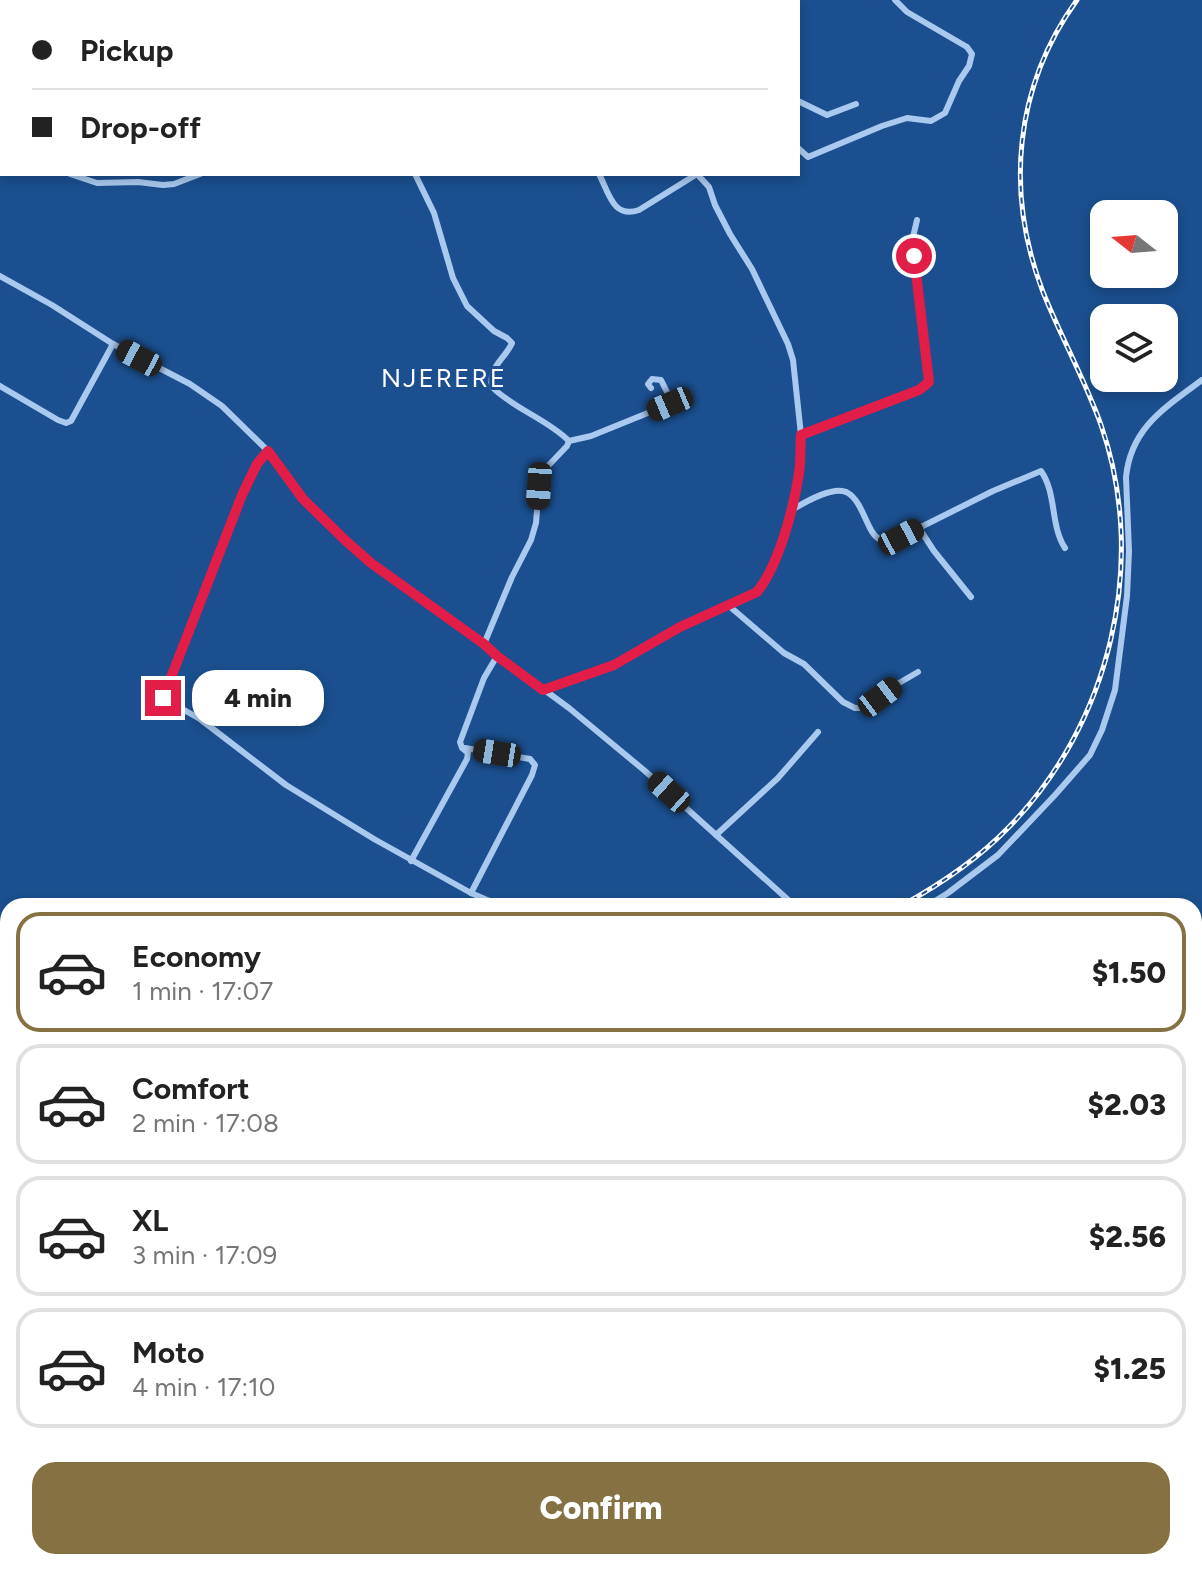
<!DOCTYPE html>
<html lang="en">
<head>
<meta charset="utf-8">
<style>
	:root { --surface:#fff; --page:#f6f6f6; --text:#222; --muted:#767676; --line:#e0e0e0; --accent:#857141 }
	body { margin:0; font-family:Figtree,sans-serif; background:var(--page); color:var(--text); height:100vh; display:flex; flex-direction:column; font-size:30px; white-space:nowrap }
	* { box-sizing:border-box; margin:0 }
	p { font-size:26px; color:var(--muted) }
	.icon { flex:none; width:44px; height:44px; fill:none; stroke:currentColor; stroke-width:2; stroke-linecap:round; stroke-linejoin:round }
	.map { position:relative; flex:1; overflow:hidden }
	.side { position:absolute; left:0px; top:898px; width:1202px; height:672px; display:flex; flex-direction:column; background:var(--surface); border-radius:24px 24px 0 0; box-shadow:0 4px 12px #0003 }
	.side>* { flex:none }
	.hud { position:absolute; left:0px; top:0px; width:800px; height:176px; box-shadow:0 4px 12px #0003; display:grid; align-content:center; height:176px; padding:0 32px; background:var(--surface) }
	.needle { width:52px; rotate:287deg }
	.controls { position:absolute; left:1090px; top:200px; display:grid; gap:16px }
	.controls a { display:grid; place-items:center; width:88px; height:88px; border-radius:16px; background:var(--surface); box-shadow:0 4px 12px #0003; font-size:40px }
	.end { position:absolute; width:36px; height:36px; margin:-18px; border:10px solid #e11d48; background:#fff; box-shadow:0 0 0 4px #fff }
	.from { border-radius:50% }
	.bubble { position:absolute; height:56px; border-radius:24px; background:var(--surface); box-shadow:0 4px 12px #0003; font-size:26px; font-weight:800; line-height:56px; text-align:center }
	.car { position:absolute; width:24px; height:48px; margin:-24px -12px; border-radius:10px; box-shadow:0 0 6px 2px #0007; background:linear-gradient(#222 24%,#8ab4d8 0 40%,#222 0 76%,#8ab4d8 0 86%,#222 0) }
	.hud b { display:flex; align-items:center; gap:28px; height:76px; font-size:30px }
	.hud b+b { border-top:2px solid var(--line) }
	.hud i { width:20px; height:20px; background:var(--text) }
	ul { padding:14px 0 0; list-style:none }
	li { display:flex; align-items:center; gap:24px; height:120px; margin:0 16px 12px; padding:0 16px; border:4px solid var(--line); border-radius:24px }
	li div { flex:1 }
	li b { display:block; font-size:30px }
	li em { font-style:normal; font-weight:800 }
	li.current { border-color:var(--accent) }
	li>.icon { width:72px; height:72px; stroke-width:1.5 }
	.primary-button { display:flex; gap:16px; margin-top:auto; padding:16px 32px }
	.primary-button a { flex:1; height:92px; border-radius:24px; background:var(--accent); color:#fff; font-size:32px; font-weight:800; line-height:92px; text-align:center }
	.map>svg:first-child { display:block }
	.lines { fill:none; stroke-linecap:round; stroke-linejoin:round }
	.street { stroke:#a9c9ee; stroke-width:6 }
	.rail-casing { stroke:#fff; stroke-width:5 }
	.rail { stroke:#1b4f8f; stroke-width:2; stroke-dasharray:6; stroke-linecap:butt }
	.route { stroke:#e11d48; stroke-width:10 }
	.labels { text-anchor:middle; stroke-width:6; stroke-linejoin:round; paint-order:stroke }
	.quarter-label { font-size:26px; letter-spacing:2px; fill:#fff; stroke:#1b4f8f }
</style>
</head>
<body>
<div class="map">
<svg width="1202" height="1570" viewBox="0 0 1202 1570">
	<rect width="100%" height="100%" fill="#1b4f8f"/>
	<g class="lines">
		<g class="street">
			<path d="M544,2L546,0"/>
			<path d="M751,2V0"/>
			<path d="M798,101L827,115L856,104"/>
			<path d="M798,148L808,157L882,126L907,118L931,121L945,113L959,81L969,66L972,54L967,47L907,12L895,0"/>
			<path d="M0,155H2"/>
			<path d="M70,174L97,183L138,182L163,185L174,184L200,174"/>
			<path d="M415,174L434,213L453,278L467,306L494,331L507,338L512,343C505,359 488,367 492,387C514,409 547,419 569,441"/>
			<path d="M599,174C609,193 613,219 639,210L697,174"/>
			<path d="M0,276L52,305L113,344L190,384L222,406L268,451L303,499L371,563L569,708L645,771L795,906"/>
			<path d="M0,386L58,420L66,423L71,421L113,344"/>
			<path d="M801,435L919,390L928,385L929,380L914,256L913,237L917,220"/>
			<path d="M268,451L249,477L163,698L200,719L286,785L374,839L471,893L501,906"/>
			<path d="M790,511C802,504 834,484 848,493C858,499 863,514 868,524C872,533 876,539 885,542L901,537L993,491L1041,471C1057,494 1050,525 1065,548"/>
			<path d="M919,528L934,551L971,597"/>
			<path d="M728,605L784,653L804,664L843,702L855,708H864L899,683L918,672"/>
			<path d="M484,644L512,577L531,540L536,523L539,486L547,467L567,446L569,441L591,436L670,404V398L661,380L652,379L648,384L651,388"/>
			<path d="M543,690L614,665L680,627L757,592L764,584L780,549L800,471L801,435L793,360L788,344L752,269L730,234L715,205L709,187L697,174"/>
			<path d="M465,748L530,759L535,765L532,775L471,893"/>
			<path d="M716,835L778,778L818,732"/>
			<path d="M411,861L467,759L468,753L462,748L460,742L484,678L497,656"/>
			<path d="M927,906L948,893L998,855L1055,795L1090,755L1102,730L1115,690L1127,596L1129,551L1126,477C1131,427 1166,407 1202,380"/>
			<path d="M0,1144L8,1148"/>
			<path d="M0,1298L8,1288"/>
			<path d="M1194,1354H1202"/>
			<path d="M0,1403L8,1404"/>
		</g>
		<defs>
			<g id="rail">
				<path d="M901,906C939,885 977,860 1008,828C1110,725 1149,563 1101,425C1085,380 1061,337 1043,292C1005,193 1014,87 1077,0"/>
				<path d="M443,1562V1570"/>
			</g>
		</defs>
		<use href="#rail" class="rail-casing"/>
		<use href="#rail" class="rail"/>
	</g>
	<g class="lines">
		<path class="route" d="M163,698L242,495L257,464L268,451L303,499L346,541L371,563L484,644L497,656L543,690L614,665L680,627L757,592C779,565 794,507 799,473C801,461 800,447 801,435L919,390L929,382L914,256"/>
	</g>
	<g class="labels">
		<g class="quarter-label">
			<text x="444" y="387">NJERERE</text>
		</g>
	</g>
</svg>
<div class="controls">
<a><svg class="needle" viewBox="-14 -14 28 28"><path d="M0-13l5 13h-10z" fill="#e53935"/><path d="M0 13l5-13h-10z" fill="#767676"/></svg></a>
<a><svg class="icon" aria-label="layers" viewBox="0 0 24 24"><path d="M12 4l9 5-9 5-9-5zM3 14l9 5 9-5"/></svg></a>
</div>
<i class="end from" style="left:914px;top:256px"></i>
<i class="end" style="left:163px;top:698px"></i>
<div class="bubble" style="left:192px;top:670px;width:132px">4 min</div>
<i class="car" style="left:139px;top:358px;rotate:298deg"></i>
<i class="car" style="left:670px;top:404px;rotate:247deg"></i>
<i class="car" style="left:539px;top:486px;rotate:184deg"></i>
<i class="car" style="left:901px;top:537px;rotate:62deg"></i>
<i class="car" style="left:880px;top:697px;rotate:53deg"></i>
<i class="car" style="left:497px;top:753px;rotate:279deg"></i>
<i class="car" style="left:669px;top:792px;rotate:312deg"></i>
<div class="hud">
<b><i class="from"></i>Pickup</b>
<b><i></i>Drop-off</b>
</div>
<section class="side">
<ul>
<li class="current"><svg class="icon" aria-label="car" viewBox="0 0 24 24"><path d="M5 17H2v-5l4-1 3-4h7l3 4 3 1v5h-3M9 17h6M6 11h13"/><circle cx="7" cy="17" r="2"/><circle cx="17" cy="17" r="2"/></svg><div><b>Economy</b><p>1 min · 17:07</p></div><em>$1.50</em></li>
<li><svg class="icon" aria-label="car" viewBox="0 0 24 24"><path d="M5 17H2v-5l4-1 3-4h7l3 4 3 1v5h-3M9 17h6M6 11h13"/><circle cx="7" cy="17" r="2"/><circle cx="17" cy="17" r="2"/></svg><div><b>Comfort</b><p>2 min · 17:08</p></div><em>$2.03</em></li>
<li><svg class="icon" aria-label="car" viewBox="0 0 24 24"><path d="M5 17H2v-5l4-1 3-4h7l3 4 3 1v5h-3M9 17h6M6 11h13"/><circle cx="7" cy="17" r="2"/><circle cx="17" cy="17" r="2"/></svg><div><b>XL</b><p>3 min · 17:09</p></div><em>$2.56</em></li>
<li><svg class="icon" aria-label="car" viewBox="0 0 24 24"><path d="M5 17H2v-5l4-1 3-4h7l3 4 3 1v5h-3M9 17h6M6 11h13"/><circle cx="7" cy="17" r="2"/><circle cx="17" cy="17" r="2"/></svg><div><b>Moto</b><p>4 min · 17:10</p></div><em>$1.25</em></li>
</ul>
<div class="primary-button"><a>Confirm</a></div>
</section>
</div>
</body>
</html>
